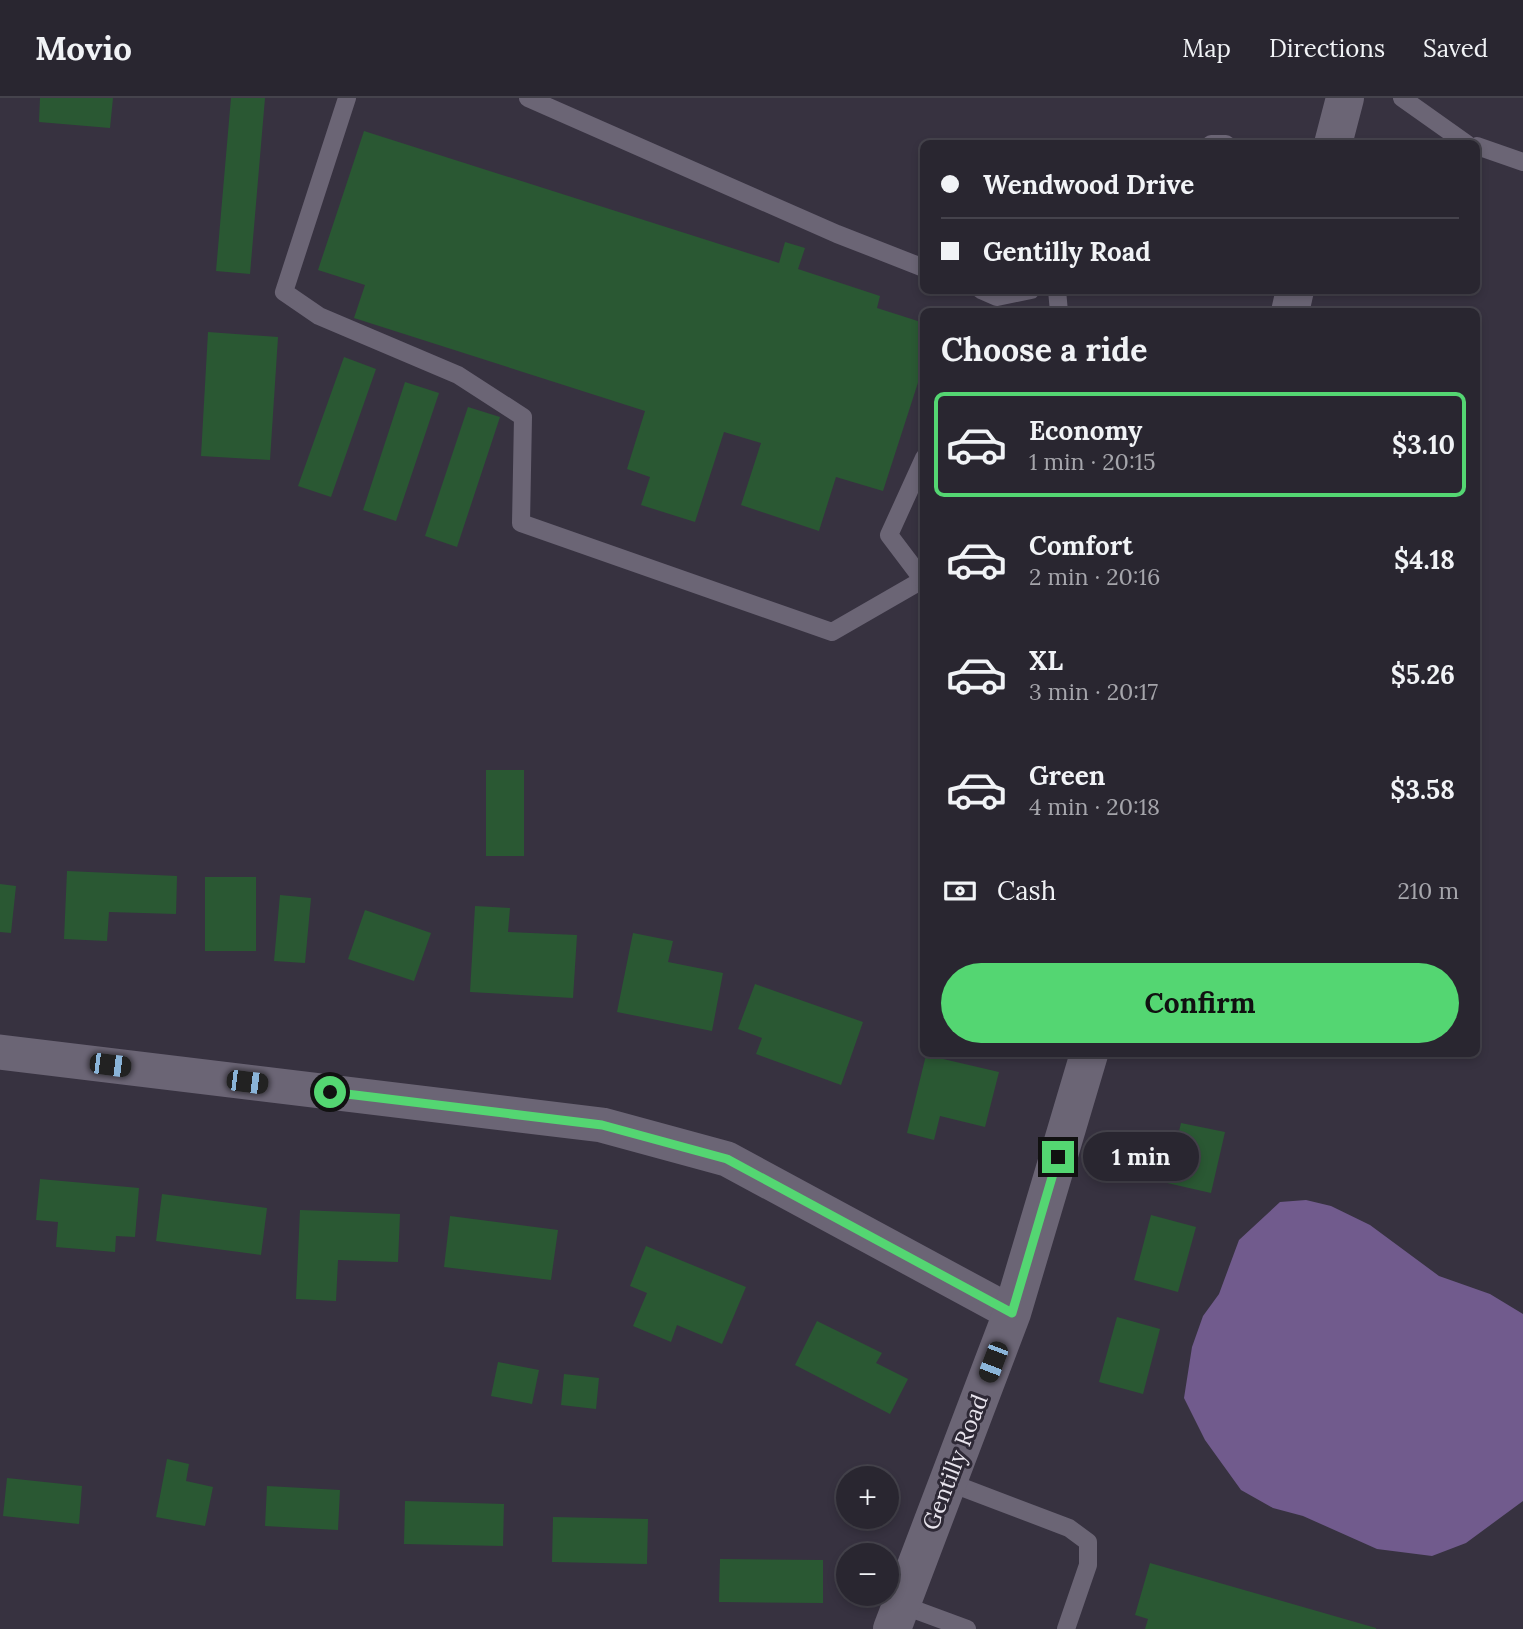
<!DOCTYPE html>
<html lang="en">
<head>
<meta charset="utf-8">
<style>
	:root { --surface:#292630; --page:#312e38; --text:#f1f3f6; --muted:#a5a5ab; --line:#45434c; --accent:#54d672 }
	body { margin:0; font-family:Lora,serif; background:var(--page); color:var(--text); height:100vh; display:flex; flex-direction:column; font-size:26px; white-space:nowrap }
	* { box-sizing:border-box; margin:0 }
	p { font-size:23px; color:var(--muted) }
	.icon { flex:none; width:38px; height:38px; fill:none; stroke:currentColor; stroke-width:2; stroke-linecap:round; stroke-linejoin:round }
	.map { position:relative; flex:1; overflow:hidden }
	.drawer { position:absolute; left:920px; top:210px; width:560px; height:749px; display:flex; flex-direction:column; background:var(--surface); border-radius:10px; box-shadow:0 4px 10px #0003,0 0 0 2px var(--line) }
	.drawer>* { flex:none }
	.guide { position:absolute; left:920px; top:42px; width:560px; height:154px; border-radius:10px; box-shadow:0 4px 10px #0003,0 0 0 2px var(--line); display:grid; align-content:center; height:154px; padding:0 21px; background:var(--surface) }
	.controls { position:absolute; left:836px; top:1368px; display:grid; gap:14px }
	.controls a { display:grid; place-items:center; width:63px; height:63px; border-radius:50%; background:var(--surface); box-shadow:0 4px 10px #0003,0 0 0 2px var(--line); font-size:35px }
	.end { position:absolute; width:32px; height:32px; margin:-16px; border:9px solid #54d672; background:#111; box-shadow:0 0 0 4px #111 }
	.from { border-radius:50% }
	.bubble { position:absolute; height:49px; border-radius:24px; background:var(--surface); box-shadow:0 4px 10px #0003,0 0 0 2px var(--line); font-size:23px; font-weight:700; line-height:49px; text-align:center }
	.car { position:absolute; width:21px; height:42px; margin:-21px -10px; border-radius:9px; box-shadow:0 0 5px 2px #0007; background:linear-gradient(#222 24%,#8ab4d8 0 40%,#222 0 76%,#8ab4d8 0 86%,#222 0) }
	.guide b { display:flex; align-items:center; gap:24px; height:66px; font-size:26px }
	.guide b+b { border-top:2px solid var(--line) }
	.guide i { width:18px; height:18px; background:var(--text) }
	ul { padding:0; list-style:none }
	li { display:flex; align-items:center; gap:21px; height:105px; margin:0 14px 10px; padding:0 7px; border:4px solid transparent; border-radius:10px }
	li div { flex:1 }
	li b { display:block; font-size:26px }
	li em { font-style:normal; font-weight:700 }
	li.on { border-color:var(--accent) }
	li>.icon { width:63px; height:63px; stroke-width:1.5 }
	h2 { padding:0 21px; font-size:32px; line-height:84px }
	.pay { display:flex; align-items:center; gap:18px; height:77px; padding:0 21px; font-size:26px }
	.pay p { margin-inline-start:auto }
	.primary-button { display:flex; gap:14px; margin-top:auto; padding:14px 21px }
	.primary-button a { flex:1; height:80px; border-radius:42px; background:var(--accent); color:#111; font-size:28px; font-weight:700; line-height:80px; text-align:center }
	header { display:flex; align-items:center; gap:42px; box-sizing:border-box; height:98px; padding:0 35px; background:var(--surface); border-bottom:2px solid var(--line) }
	header strong { font-size:33px }
	nav { display:flex; gap:38px; margin-inline-start:auto; font-size:24px }
	.map>svg:first-child { display:block }
	.water { fill:#715b8d }
	.building { fill:#2a5833 }
	.lines { fill:none; stroke-linecap:round; stroke-linejoin:round }
	.service { stroke:#6b6575; stroke-width:18 }
	.minor { stroke:#6b6575; stroke-width:35 }
	.tertiary { stroke:#6b6575; stroke-width:38 }
	.route { stroke:#54d672; stroke-width:9 }
	.labels { text-anchor:middle; stroke-width:6; stroke-linejoin:round; paint-order:stroke }
	.street-label { font-size:23px; fill:#e8e4ed; stroke:#2d2835 }
</style>
</head>
<body>
<header>
<strong>Movio</strong>
<nav><a>Map</a><a>Directions</a><a>Saved</a></nav>
</header>
<div class="map">
<svg width="1523" height="1531" viewBox="0 0 1523 1531">
	<rect width="100%" height="100%" fill="#373240"/>
	<path class="water" d="M1306,1102L1331,1108L1370,1127L1439,1178L1490,1196L1523,1216V1403L1466,1445L1432,1458L1377,1451L1303,1418L1273,1410L1241,1392L1205,1342L1184,1300L1192,1249L1203,1218L1219,1196L1239,1142L1280,1104Z"/>
	<g class="building">
		<path d="M40,0H113L110,30L39,24Z"/>
		<path d="M231,0H265L250,176L216,173Z"/>
		<path d="M364,33L779,165L785,144L805,150L798,171L880,198L877,210L924,225V266L883,393L836,379L819,433L741,407L761,345L724,334L695,424L641,407L650,379L627,371L645,313L354,220L365,187L318,172Z"/>
		<path d="M208,234L278,239L270,362L201,358Z"/>
		<path d="M344,259L376,271L331,399L298,388Z"/>
		<path d="M405,284L439,295L396,423L363,412Z"/>
		<path d="M468,309L500,319L457,449L425,438Z"/>
		<rect x="486" y="672" width="38" height="86"/>
		<path d="M67,773L177,778L176,816L109,814L107,843L64,841Z"/>
		<rect x="205" y="779" width="51" height="74"/>
		<path d="M0,786L16,788L11,835L0,834Z"/>
		<path d="M280,797L311,800L305,865L274,863Z"/>
		<path d="M475,808L510,810L508,834L577,837L573,900L470,894Z"/>
		<path d="M365,812L431,835L414,883L348,861Z"/>
		<path d="M633,835L673,843L668,864L723,875L712,933L617,914Z"/>
		<path d="M755,886L863,924L841,987L756,956L762,940L738,931Z"/>
		<path d="M926,957L999,974L985,1029L940,1018L934,1042L907,1035Z"/>
		<path d="M1181,1025L1225,1034L1211,1095L1167,1085Z"/>
		<path d="M40,1081L139,1090L135,1139L116,1138L115,1154L56,1149L58,1124L36,1122Z"/>
		<path d="M162,1096L267,1110L261,1157L156,1143Z"/>
		<path d="M300,1112L400,1116L398,1164L338,1162L336,1203L296,1201Z"/>
		<path d="M1151,1117L1196,1129L1178,1194L1134,1182Z"/>
		<path d="M450,1118L558,1132L551,1182L444,1169Z"/>
		<path d="M646,1148L746,1189L722,1246L677,1227L671,1244L633,1228L647,1195L630,1188Z"/>
		<path d="M1117,1219L1160,1231L1143,1296L1099,1284Z"/>
		<path d="M817,1223L882,1255L876,1265L908,1281L890,1316L795,1267Z"/>
		<path d="M498,1264L539,1272L532,1306L491,1298Z"/>
		<path d="M564,1276L599,1280L596,1311L561,1307Z"/>
		<path d="M167,1361L189,1366L186,1383L213,1389L205,1428L156,1419Z"/>
		<path d="M7,1380L82,1388L79,1426L3,1418Z"/>
		<path d="M267,1388L340,1392L338,1432L265,1428Z"/>
		<path d="M405,1403L504,1406L503,1448L404,1446Z"/>
		<path d="M553,1419L648,1421L647,1466L552,1464Z"/>
		<path d="M720,1461L823,1462V1505L719,1504Z"/>
		<path d="M1150,1465L1376,1530V1531H1145L1148,1521L1135,1517Z"/>
	</g>
	<g class="lines">
		<g class="service">
			<path d="M347,0L284,194L319,218L458,277L523,319L521,425L832,534L924,481"/>
			<path d="M528,0L837,136L924,170"/>
			<path d="M1402,0L1467,46"/>
			<path d="M1211,46H1226"/>
			<path d="M1477,48L1523,64"/>
			<path d="M981,192L997,199L1031,192"/>
			<path d="M1057,192L1059,214"/>
			<path d="M923,482L889,437L924,360"/>
			<path d="M948,1384L1069,1430L1088,1444V1467L1066,1531"/>
			<path d="M902,1507L967,1531"/>
		</g>
		<path class="minor" d="M0,954L602,1027L727,1061L1012,1215"/>
		<g class="tertiary">
			<path d="M1333,46L1345,0"/>
			<path d="M1290,214L1295,192"/>
			<path d="M892,1531L1012,1215L1089,956"/>
		</g>
	</g>
	<g class="lines">
		<path class="route" d="M330,994L602,1027L727,1061L1012,1215L1058,1059"/>
	</g>
	<g class="labels">
		<g class="street-label">
			<text transform="translate(955 1364) rotate(-69)" y="8">Gentilly Road</text>
		</g>
	</g>
</svg>
<div class="controls">
<a>+</a>
<a>−</a>
</div>
<i class="end from" style="left:330px;top:994px"></i>
<i class="end" style="left:1058px;top:1059px"></i>
<div class="bubble" style="left:1083px;top:1034px;width:116px">1 min</div>
<i class="car" style="left:110px;top:967px;rotate:97deg"></i>
<i class="car" style="left:247px;top:984px;rotate:97deg"></i>
<i class="car" style="left:993px;top:1264px;rotate:201deg"></i>
<div class="guide">
<b><i class="from"></i>Wendwood Drive</b>
<b><i></i>Gentilly Road</b>
</div>
<section class="drawer">
<h2>Choose a ride</h2>
<ul>
<li class="on"><svg class="icon" aria-label="car" viewBox="0 0 24 24"><path d="M5 17H2v-5l4-1 3-4h7l3 4 3 1v5h-3M9 17h6M6 11h13"/><circle cx="7" cy="17" r="2"/><circle cx="17" cy="17" r="2"/></svg><div><b>Economy</b><p>1 min · 20:15</p></div><em>$3.10</em></li>
<li><svg class="icon" aria-label="car" viewBox="0 0 24 24"><path d="M5 17H2v-5l4-1 3-4h7l3 4 3 1v5h-3M9 17h6M6 11h13"/><circle cx="7" cy="17" r="2"/><circle cx="17" cy="17" r="2"/></svg><div><b>Comfort</b><p>2 min · 20:16</p></div><em>$4.18</em></li>
<li><svg class="icon" aria-label="car" viewBox="0 0 24 24"><path d="M5 17H2v-5l4-1 3-4h7l3 4 3 1v5h-3M9 17h6M6 11h13"/><circle cx="7" cy="17" r="2"/><circle cx="17" cy="17" r="2"/></svg><div><b>XL</b><p>3 min · 20:17</p></div><em>$5.26</em></li>
<li><svg class="icon" aria-label="car" viewBox="0 0 24 24"><path d="M5 17H2v-5l4-1 3-4h7l3 4 3 1v5h-3M9 17h6M6 11h13"/><circle cx="7" cy="17" r="2"/><circle cx="17" cy="17" r="2"/></svg><div><b>Green</b><p>4 min · 20:18</p></div><em>$3.58</em></li>
</ul>
<div class="pay"><svg class="icon" aria-label="cash" viewBox="0 0 24 24"><path d="M3 7h18v10H3z"/><circle cx="12" cy="12" r="2"/></svg>Cash<p>210 m</p></div>
<div class="primary-button"><a>Confirm</a></div>
</section>
</div>
</body>
</html>
